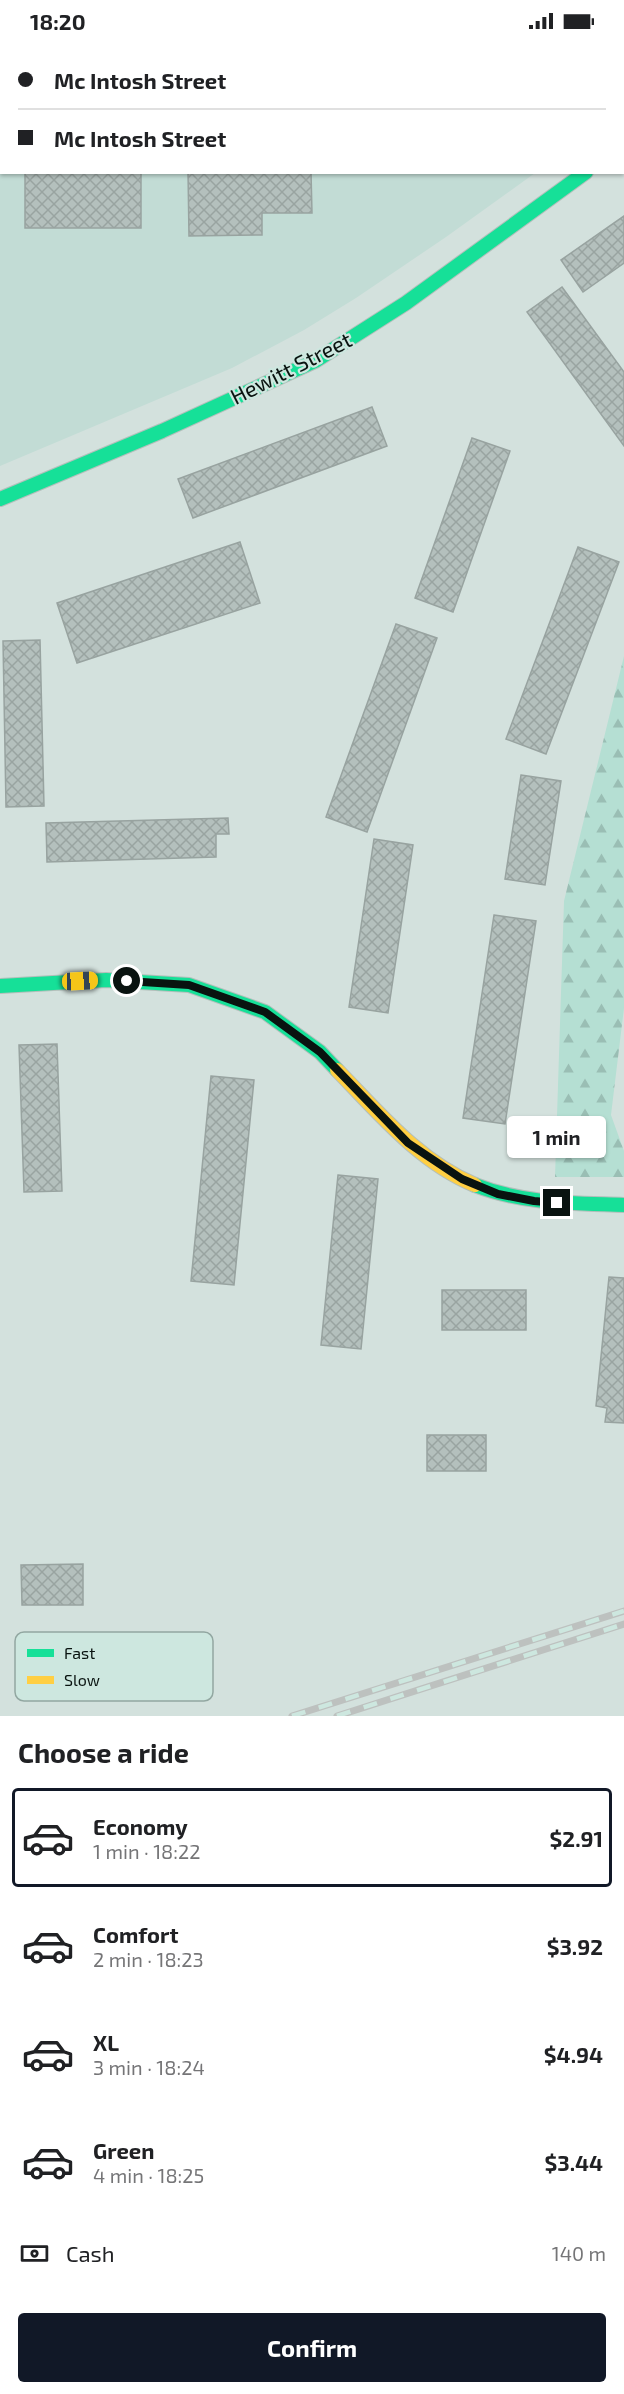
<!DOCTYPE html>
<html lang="en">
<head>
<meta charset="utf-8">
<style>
	:root { --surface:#fff; --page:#f2f2f2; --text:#202124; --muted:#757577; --line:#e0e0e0; --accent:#111827 }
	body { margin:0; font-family:"Exo 2",sans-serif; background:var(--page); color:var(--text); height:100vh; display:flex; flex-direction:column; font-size:22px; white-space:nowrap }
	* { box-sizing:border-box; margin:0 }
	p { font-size:20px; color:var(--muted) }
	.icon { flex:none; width:33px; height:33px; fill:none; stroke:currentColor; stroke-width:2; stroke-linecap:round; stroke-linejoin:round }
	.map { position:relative; height:1674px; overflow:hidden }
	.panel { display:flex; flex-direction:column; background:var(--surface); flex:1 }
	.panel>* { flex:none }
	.hud { position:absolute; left:0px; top:0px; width:624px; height:132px; box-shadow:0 2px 4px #0004; display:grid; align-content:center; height:132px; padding:0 18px; background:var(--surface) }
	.end { position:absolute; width:27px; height:27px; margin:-14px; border:8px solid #091310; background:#fff; box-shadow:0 0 0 3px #fff }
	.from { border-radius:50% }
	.bubble { position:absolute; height:42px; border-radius:6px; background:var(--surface); box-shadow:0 2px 4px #0004; font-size:20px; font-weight:700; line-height:42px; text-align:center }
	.car { position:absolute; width:18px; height:36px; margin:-18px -9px; border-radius:8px; box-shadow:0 0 4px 2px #0007; background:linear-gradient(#f5c518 24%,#345 0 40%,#f5c518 0 76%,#345 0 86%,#f5c518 0) }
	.hud b { display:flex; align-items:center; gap:21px; height:57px; font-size:22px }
	.hud b+b { border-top:2px solid var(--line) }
	.hud i { width:15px; height:15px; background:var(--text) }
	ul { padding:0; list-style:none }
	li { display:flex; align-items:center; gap:18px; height:99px; margin:0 12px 9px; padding:0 6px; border:3px solid transparent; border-radius:6px }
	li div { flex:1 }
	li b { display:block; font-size:22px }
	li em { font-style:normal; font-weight:700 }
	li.current { border-color:var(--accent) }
	li>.icon { width:54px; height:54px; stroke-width:1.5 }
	h2 { padding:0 18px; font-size:27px; line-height:72px }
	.pay { display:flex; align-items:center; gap:15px; height:66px; padding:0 18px; font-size:22px }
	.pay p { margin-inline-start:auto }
	.action { display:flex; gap:12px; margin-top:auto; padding:12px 18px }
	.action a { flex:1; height:69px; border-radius:6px; background:var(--accent); color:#fff; font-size:24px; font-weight:700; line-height:69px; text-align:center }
	.status { display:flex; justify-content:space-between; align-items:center; height:42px; padding:0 30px; background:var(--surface); direction:ltr }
	.status svg { height:16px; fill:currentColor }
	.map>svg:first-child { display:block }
	.built { fill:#c2dcd5 }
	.forest { fill:url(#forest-firs) }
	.building { fill:url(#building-cross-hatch); stroke:#98a3a0; stroke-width:1.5 }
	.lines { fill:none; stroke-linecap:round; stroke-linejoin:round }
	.fast-casing { stroke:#b3bfbb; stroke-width:16 }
	.slow-casing { stroke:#b3bfbb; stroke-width:16 }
	.fast { stroke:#16e098; stroke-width:14 }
	.slow { stroke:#ffcf43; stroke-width:14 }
	.rail-casing { stroke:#bdc1bf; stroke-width:7 }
	.rail { stroke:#cde7df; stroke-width:4.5; stroke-dasharray:14; stroke-linecap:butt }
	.route { stroke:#091310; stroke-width:8 }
	.labels { text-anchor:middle; stroke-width:4.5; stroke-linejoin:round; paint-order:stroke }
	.street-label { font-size:22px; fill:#091310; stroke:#cde7df }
	.key { fill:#cde7df; stroke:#92a7a1; stroke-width:1.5 }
	.key-label { font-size:16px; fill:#091310 }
</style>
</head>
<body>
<div class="status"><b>18:20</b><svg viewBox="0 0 49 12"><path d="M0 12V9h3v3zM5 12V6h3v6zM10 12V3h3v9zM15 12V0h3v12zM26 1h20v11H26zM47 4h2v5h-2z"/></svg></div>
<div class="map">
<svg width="624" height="1674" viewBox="0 0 624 1674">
	<defs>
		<pattern id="forest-firs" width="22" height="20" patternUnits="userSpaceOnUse" patternTransform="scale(1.5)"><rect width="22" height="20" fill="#b5dfd3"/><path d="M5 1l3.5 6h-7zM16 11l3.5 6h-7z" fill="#9abeb4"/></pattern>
		<pattern id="building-cross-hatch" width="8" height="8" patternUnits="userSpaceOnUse" patternTransform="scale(1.5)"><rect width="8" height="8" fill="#b4c0bd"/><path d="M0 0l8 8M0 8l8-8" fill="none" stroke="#99a4a1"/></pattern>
	</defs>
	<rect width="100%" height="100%" fill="#d3e1dd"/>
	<path class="built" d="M0,0H624V66L623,67L622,2H2V130L535,131L446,195L356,256L304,288L232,326L0,424Z"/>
	<path class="forest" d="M624,614V966L611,1073L624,1109V1135H555L564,859Z"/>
	<g class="building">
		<path d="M446,0H542L445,2Z"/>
		<rect x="25" y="130" width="116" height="56"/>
		<path d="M188,130H311L312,171H262V193L189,194Z"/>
		<path d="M624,174V221L583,250L561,218Z"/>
		<path d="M562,245L624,330V404L527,270Z"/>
		<path d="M372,365L387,404L193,476L178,437Z"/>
		<path d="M472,396L510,409L453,570L415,556Z"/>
		<path d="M240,500L260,561L77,621L57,561Z"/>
		<path d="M578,505L619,520L546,712L506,697Z"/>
		<path d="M396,582L437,596L367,790L326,775Z"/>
		<path d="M40,598L44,764L6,765L3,599Z"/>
		<path d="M521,733L561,739L545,843L505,837Z"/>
		<path d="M228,776L229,792H216V815L47,820L46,781Z"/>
		<path d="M374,797L413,803L388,971L349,965Z"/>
		<path d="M494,873L536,879L505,1082L463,1076Z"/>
		<path d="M57,1002L62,1149L24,1150L19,1003Z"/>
		<path d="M211,1034L254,1038L234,1243L191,1239Z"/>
		<path d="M338,1133L378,1137L361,1307L321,1303Z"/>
		<path d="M609,1235L624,1236V1381L605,1380L607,1366L596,1364Z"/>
		<rect x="442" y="1248" width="84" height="40"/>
		<rect x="427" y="1393" width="59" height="36"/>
		<path d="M83,1522V1563H22L21,1523Z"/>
	</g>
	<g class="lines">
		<defs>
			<g id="fast">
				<path d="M0,457L162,389L315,319L406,261L586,130"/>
				<path d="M0,944L106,938L189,943L265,970L320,1010L337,1028"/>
				<path d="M475,1143C523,1162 573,1161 624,1163"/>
			</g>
			<g id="slow">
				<path d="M622,104L624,102"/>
				<path d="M337,1028C378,1070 419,1120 475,1143"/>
			</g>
		</defs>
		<use href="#fast" class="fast-casing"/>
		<use href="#slow" class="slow-casing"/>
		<use href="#fast" class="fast"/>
		<use href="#slow" class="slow"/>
		<defs>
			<g id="rail">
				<path d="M292,1674L624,1569"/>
				<path d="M337,1674L624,1582"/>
			</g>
		</defs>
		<use href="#rail" class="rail-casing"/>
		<use href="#rail" class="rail"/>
	</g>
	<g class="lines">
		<path class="route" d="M127,939L189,943L265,970L320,1010L408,1101L462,1137L498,1152L534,1159L557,1161"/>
	</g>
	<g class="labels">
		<g class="street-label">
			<text transform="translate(291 326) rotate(-27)" y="8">Hewitt Street</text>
		</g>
	</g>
	<rect x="15" y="1590" width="198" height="69" rx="9" class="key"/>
	<rect x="27" y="1607" width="27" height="8" fill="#16e098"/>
	<rect x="27" y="1634" width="27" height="8" fill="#ffcf43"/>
	<g class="key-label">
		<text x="64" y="1617">Fast</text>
		<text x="64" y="1644">Slow</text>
	</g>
</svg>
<i class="end from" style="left:127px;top:939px"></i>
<i class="end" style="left:557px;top:1161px"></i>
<div class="bubble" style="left:507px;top:1074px;width:99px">1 min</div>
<i class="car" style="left:80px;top:939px;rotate:87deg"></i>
<div class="hud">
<b><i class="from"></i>Mc Intosh Street</b>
<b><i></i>Mc Intosh Street</b>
</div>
</div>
<section class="panel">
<h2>Choose a ride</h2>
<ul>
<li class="current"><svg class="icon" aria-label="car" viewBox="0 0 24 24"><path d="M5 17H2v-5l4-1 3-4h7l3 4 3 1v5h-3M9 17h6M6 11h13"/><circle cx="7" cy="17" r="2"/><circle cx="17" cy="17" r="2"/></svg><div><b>Economy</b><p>1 min · 18:22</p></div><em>$2.91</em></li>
<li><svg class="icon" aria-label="car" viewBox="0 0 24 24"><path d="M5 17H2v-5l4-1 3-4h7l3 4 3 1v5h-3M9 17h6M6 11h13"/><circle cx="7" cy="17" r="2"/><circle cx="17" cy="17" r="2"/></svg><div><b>Comfort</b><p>2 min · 18:23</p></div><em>$3.92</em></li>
<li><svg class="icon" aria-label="car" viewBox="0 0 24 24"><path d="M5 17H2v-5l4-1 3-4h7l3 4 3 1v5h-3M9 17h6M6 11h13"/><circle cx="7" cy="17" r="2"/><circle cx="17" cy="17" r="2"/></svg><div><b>XL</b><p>3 min · 18:24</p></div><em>$4.94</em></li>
<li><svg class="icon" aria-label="car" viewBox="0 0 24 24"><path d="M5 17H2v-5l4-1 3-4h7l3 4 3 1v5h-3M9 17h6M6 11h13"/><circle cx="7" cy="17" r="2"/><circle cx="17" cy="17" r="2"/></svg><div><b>Green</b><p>4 min · 18:25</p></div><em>$3.44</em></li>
</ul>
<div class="pay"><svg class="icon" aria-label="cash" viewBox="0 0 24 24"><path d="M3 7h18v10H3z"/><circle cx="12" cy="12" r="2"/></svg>Cash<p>140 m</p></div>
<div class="action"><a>Confirm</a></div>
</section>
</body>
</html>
